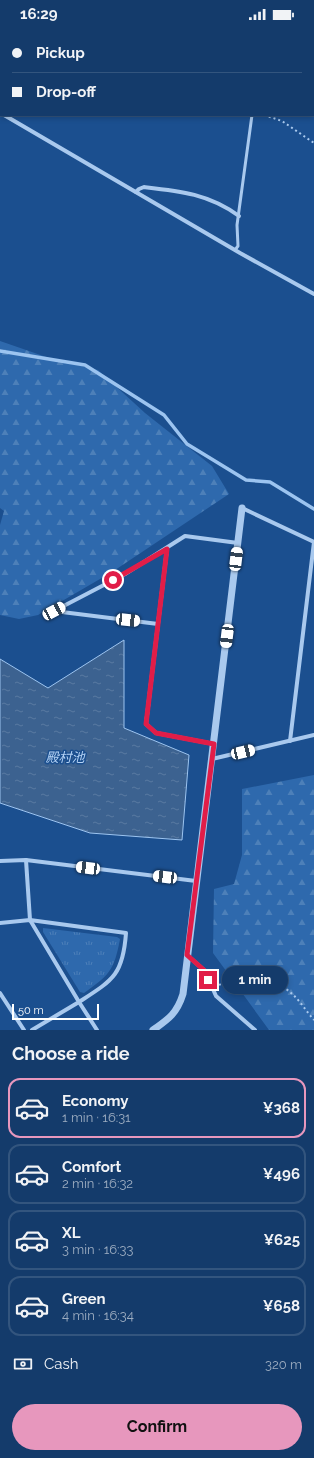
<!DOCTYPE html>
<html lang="en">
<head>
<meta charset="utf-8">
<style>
	:root { --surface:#143b6b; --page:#1d4271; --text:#f1f3f6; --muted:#9dadc1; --line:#33557e; --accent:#e797bd }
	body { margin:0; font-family:Raleway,"Noto Sans JP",sans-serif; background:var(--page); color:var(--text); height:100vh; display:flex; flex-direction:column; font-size:15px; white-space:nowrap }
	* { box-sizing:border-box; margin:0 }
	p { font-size:13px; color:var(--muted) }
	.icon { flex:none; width:22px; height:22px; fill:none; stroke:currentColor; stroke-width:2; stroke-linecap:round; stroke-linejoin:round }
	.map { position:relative; height:1002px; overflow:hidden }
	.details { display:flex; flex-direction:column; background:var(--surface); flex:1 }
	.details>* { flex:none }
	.hud { position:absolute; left:0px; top:0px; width:314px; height:88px; box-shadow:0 2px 6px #0003,0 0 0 1px var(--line); display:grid; align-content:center; height:88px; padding:0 12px; background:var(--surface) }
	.scale { position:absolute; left:12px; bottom:10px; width:87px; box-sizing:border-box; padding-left:4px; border:2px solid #fff; border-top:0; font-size:11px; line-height:14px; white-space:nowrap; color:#fff; -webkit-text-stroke:3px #1b4f8f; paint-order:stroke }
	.end { position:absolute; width:18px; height:18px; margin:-9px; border:5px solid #e11d48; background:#fff; box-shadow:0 0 0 2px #fff }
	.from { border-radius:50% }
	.bubble { position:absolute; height:28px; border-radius:14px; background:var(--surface); box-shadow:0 2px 6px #0003,0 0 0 1px var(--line); font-size:13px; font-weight:700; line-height:28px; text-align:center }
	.car { position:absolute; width:12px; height:24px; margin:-12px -6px; border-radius:5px; box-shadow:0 0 3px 1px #0007; background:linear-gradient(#fff 24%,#345 0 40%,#fff 0 76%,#345 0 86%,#fff 0) }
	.hud b { display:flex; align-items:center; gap:14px; height:38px; font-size:15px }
	.hud b+b { border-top:1px solid var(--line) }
	.hud i { width:10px; height:10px; background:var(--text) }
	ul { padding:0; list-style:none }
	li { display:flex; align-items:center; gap:12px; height:60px; margin:0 8px 6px; padding:0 4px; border:2px solid var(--line); border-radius:12px }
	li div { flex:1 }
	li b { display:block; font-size:15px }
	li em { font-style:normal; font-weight:700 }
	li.current { border-color:var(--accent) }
	li>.icon { width:36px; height:36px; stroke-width:1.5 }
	h2 { padding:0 12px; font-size:18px; line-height:48px }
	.pay { display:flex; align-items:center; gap:10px; height:44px; padding:0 12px; font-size:15px }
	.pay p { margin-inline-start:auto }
	.primary-button { display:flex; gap:8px; margin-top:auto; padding:8px 12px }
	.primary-button a { flex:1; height:46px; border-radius:24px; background:var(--accent); color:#111; font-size:16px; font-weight:700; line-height:46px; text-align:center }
	.status { display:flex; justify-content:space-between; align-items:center; height:28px; padding:0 20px; background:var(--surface); direction:ltr }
	.status svg { height:11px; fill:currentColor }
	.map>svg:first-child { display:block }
	.grass { fill:url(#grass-tufts) }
	.forest { fill:url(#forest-firs) }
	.water { fill:url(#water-ripples); stroke:#9cc4f0 }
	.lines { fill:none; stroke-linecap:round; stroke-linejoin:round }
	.stream { stroke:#9cc4f0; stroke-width:3.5 }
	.path { stroke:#a9c9ee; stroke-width:2; stroke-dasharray:2 3; stroke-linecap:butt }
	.service { stroke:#a9c9ee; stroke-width:3 }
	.minor { stroke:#a9c9ee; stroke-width:4 }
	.tertiary { stroke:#a9c9ee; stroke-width:7 }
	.route { stroke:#e11d48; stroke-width:5 }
	.labels { text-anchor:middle; stroke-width:3; stroke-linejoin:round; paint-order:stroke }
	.water-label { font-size:13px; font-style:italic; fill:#b5d3f5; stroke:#1b4f8f }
</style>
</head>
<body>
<div class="status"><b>16:29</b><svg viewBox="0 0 49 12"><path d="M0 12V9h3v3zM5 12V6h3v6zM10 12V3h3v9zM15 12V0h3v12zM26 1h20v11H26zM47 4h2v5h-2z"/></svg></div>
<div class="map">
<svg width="314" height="1002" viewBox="0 0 314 1002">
	<defs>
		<pattern id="grass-tufts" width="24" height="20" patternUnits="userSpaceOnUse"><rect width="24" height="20" fill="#2e69ad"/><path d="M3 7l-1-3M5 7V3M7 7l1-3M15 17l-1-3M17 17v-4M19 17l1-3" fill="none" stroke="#4d80b9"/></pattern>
		<pattern id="forest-firs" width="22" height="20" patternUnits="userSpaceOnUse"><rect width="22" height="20" fill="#2e69ad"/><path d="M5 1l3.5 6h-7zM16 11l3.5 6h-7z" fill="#4d80b9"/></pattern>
		<pattern id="water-ripples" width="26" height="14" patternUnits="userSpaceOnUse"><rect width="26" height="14" fill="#3c6290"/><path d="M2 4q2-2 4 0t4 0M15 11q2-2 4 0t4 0" fill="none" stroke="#597aa1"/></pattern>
	</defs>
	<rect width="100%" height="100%" fill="#1b4f8f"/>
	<path class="grass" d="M43,900L117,909L120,911C114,943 109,947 84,965L80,964L43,904Z"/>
	<g class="forest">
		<path d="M0,313L52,331L98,342L145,385L212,438L229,466L112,544L38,587L19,591L0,587V497L4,483L0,480Z"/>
		<path d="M314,747V1002H269L213,925L214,861L234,856L242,827V761Z"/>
	</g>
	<path class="water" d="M124,612V700L189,727L182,812L90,805L0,775V631L48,660Z"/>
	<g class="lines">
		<path class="stream" d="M0,323L85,337L164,387L187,416L246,452L270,454L314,481"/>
		<g class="path">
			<path d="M264,87L282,93L314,115"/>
			<path d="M219,957C235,948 268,951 284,960C296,966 305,982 314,992"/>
		</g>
		<g class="service">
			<path d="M257,0V1"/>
			<path d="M235,222L238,218L237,197L252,87"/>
		</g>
		<g class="minor">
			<path d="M289,0V1"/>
			<path d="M313,16L314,17"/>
			<path d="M0,85L1,86"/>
			<path d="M4,87L240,225L314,266"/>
			<path d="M136,164L139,161L144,159C180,163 209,166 239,188"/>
			<path d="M242,480L314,514"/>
			<path d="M158,596L167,521"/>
			<path d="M290,713L314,514"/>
			<path d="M214,716L156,705L146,696L158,596L54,583L125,546L185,508L238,515"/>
			<path d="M212,731L314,707"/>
			<path d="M26,832L30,892L79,974L32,1002"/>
			<path d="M0,833L26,832L196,853"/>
			<path d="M0,895L30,892L126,905C123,947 113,952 79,974L97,1002"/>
			<path d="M187,927L205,943L216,968L255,1002"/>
			<path d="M0,965L24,1002"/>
		</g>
		<path class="tertiary" d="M153,1002C169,991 177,985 183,966L242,480"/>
	</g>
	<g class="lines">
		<path class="route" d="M113,552L167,521L146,696L156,705L214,716L187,927L205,943L208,952"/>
	</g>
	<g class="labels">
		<g class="water-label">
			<text x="65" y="734">殿村池</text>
		</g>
	</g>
</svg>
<div class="scale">50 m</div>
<i class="end from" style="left:113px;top:552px"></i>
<i class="end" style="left:208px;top:952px"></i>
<div class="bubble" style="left:222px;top:938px;width:66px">1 min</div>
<i class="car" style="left:236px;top:531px;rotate:7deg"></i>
<i class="car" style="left:54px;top:583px;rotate:62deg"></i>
<i class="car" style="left:128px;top:592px;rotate:96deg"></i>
<i class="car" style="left:227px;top:608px;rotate:187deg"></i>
<i class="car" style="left:243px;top:724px;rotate:77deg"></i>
<i class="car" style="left:88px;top:840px;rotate:277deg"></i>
<i class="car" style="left:165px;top:849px;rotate:277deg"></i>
<div class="hud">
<b><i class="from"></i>Pickup</b>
<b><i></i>Drop-off</b>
</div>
</div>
<section class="details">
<h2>Choose a ride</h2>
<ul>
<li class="current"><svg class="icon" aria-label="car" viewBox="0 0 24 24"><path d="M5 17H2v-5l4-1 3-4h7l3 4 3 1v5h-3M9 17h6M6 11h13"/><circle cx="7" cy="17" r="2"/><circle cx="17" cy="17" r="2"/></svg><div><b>Economy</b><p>1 min · 16:31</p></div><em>¥368</em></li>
<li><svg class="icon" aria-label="car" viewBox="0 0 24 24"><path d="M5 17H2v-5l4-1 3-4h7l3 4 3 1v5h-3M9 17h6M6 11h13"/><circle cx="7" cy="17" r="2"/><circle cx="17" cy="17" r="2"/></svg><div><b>Comfort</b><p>2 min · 16:32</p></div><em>¥496</em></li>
<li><svg class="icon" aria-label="car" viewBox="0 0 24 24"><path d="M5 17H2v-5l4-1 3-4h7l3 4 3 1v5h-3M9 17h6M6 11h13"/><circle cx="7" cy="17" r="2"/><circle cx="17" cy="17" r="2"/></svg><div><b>XL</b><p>3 min · 16:33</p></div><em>¥625</em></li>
<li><svg class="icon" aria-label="car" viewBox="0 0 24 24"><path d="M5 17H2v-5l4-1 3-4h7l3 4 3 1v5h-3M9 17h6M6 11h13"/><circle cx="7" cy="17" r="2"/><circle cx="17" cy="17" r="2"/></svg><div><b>Green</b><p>4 min · 16:34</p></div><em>¥658</em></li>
</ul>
<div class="pay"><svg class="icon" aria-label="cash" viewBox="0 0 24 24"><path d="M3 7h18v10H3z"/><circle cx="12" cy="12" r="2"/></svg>Cash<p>320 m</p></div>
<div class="primary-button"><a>Confirm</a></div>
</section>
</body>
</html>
